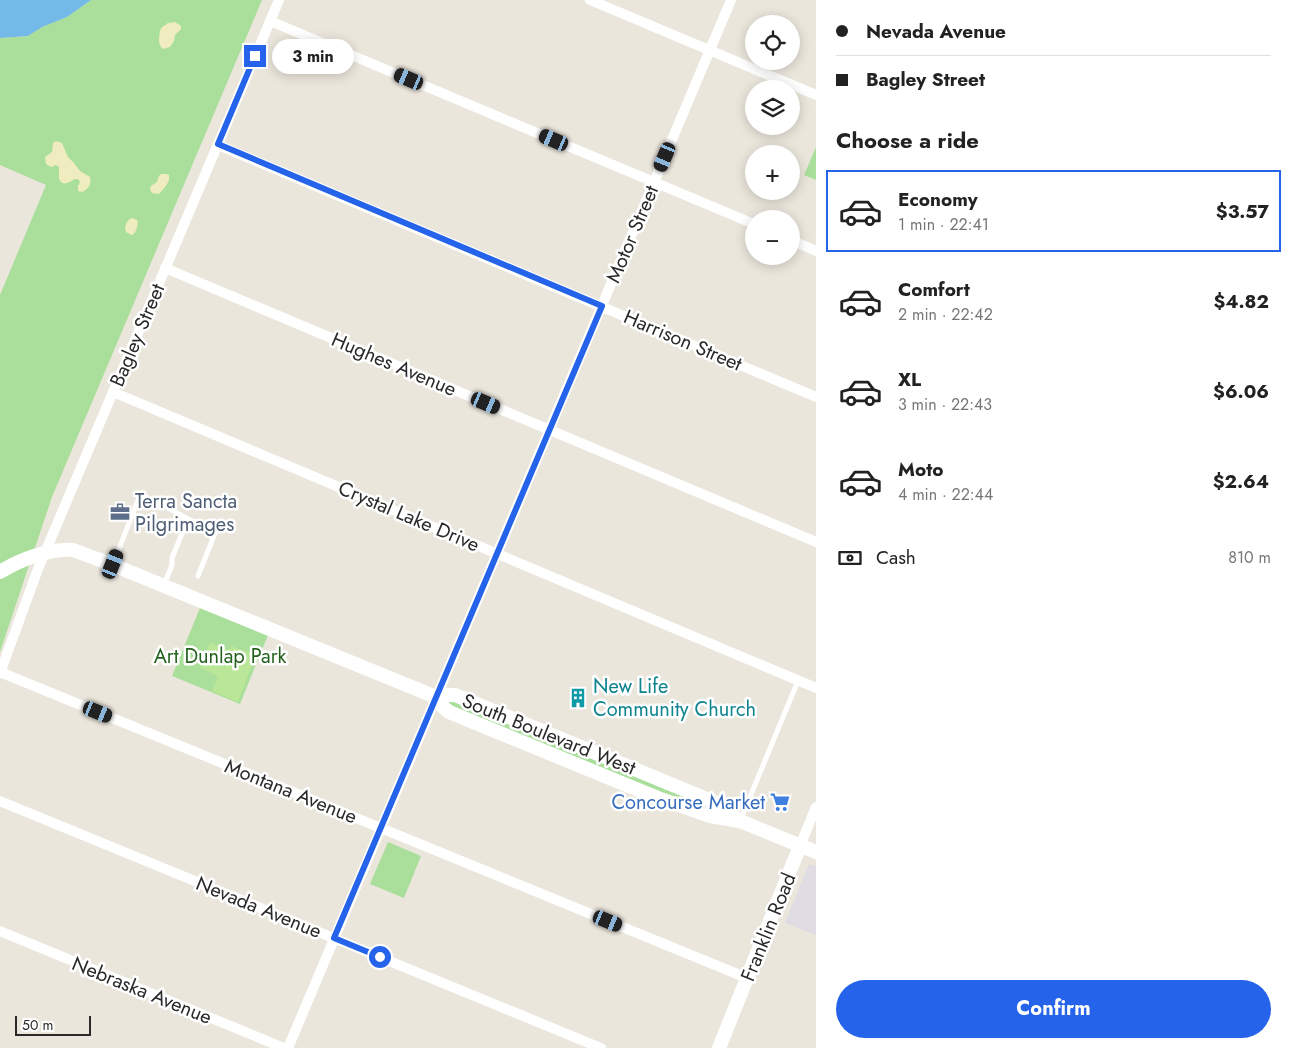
<!DOCTYPE html>
<html lang="en">
<head>
<meta charset="utf-8">
<style>
	:root { --surface:#fff; --page:#f2f2f2; --text:#222; --muted:#767676; --line:#e0e0e0; --accent:#2563eb }
	body { margin:0; font-family:Jost,sans-serif; background:var(--page); color:var(--text); height:100vh; display:flex; flex-direction:column; font-size:19px; white-space:nowrap }
	* { box-sizing:border-box; margin:0 }
	p { font-size:16px; color:var(--muted) }
	.icon { flex:none; width:28px; height:28px; fill:none; stroke:currentColor; stroke-width:2; stroke-linecap:round; stroke-linejoin:round }
	.map { position:relative; flex:1; overflow:hidden }
	.details { display:flex; flex-direction:column; background:var(--surface); width:475px }
	.details>* { flex:none }
	.top-card { display:grid; align-content:center; height:110px; padding:0 20px; background:var(--surface) }
	.tools { position:absolute; left:745px; top:15px; display:grid; gap:10px }
	.tools a { display:grid; place-items:center; width:55px; height:55px; border-radius:50%; background:var(--surface); box-shadow:0 2px 12px #0003; font-size:25px }
	.scale { position:absolute; left:15px; bottom:12px; width:76px; box-sizing:border-box; padding-left:5px; border:2px solid #292929; border-top:0; font-size:14px; line-height:18px; white-space:nowrap; color:#292929; -webkit-text-stroke:4px #fff; paint-order:stroke }
	.end { position:absolute; width:22px; height:22px; margin:-11px; border:6px solid #2563eb; background:#fff; box-shadow:0 0 0 2px #fff }
	.from { border-radius:50% }
	.bubble { position:absolute; height:35px; border-radius:18px; background:var(--surface); box-shadow:0 2px 12px #0003; font-size:16px; font-weight:700; line-height:35px; text-align:center }
	.car { position:absolute; width:15px; height:30px; margin:-15px -8px; border-radius:6px; box-shadow:0 0 4px 1px #0007; background:linear-gradient(#222 24%,#8ab4d8 0 40%,#222 0 76%,#8ab4d8 0 86%,#222 0) }
	.top-card b { display:flex; align-items:center; gap:18px; height:48px; font-size:19px }
	.top-card b+b { border-top:1px solid var(--line) }
	.top-card i { width:12px; height:12px; background:var(--text) }
	ul { padding:0; list-style:none }
	li { display:flex; align-items:center; gap:15px; height:82px; margin:0 10px 8px; padding:0 10px; border:2px solid transparent; border-radius:0px }
	li div { flex:1 }
	li b { display:block; font-size:19px }
	li em { font-style:normal; font-weight:700 }
	li.current { border-color:var(--accent) }
	li>.icon { width:45px; height:45px; stroke-width:1.5 }
	h2 { padding:0 20px; font-size:22px; line-height:60px }
	.pay { display:flex; align-items:center; gap:12px; height:55px; padding:0 20px; font-size:19px }
	.pay p { margin-inline-start:auto }
	.action { display:flex; gap:10px; margin-top:auto; padding:10px 20px }
	.action a { flex:1; height:58px; border-radius:30px; background:var(--accent); color:#fff; font-size:20px; font-weight:700; line-height:58px; text-align:center }
	main { display:flex; flex:1; min-height:0 }
	.map>svg:first-child { display:block }
	.industrial { fill:#dfdce4 }
	.green { fill:#a9df9b }
	.sand { fill:#efedc0 }
	.pitch { fill:#bae697 }
	.water { fill:#74bae8 }
	.lines { fill:none; stroke-linecap:round; stroke-linejoin:round }
	.lane { stroke:#fff; stroke-width:5 }
	.street { stroke:#fff; stroke-width:10 }
	.secondary { stroke:#fff; stroke-width:14 }
	.route { stroke:#2563eb; stroke-width:6 }
	.labels { text-anchor:middle; stroke-width:5; stroke-linejoin:round; paint-order:stroke }
	.street-label { font-size:20px; fill:#292929; stroke:#fff }
	.service-label { font-size:20px; fill:#4e5e75; stroke:#fff; text-anchor:start }
	.park-label { font-size:20px; fill:#23621d; stroke:#fff }
	.culture-label { font-size:20px; fill:#0d838f; stroke:#fff; text-anchor:start }
	.shop-label { font-size:20px; fill:#366cbe; stroke:#fff; text-anchor:end }
</style>
</head>
<body>
<main>
<div class="map">
<svg width="816" height="1048" viewBox="0 0 816 1048">
	<rect width="100%" height="100%" fill="#ebe6dc"/>
	<path class="industrial" d="M809,864L816,866V935L785,923Z"/>
	<g class="green">
		<path d="M91,0H262L52,497L0,652V295L46,185L0,165V38L28,36L41,27L67,17Z"/>
		<path d="M816,147V180L804,175Z"/>
		<path d="M200,608L268,635L240,704L172,676Z"/>
		<path d="M451,700L712,808L663,795L448,704Z"/>
		<path d="M388,842L421,856L404,898L370,884Z"/>
	</g>
	<g class="sand">
		<path d="M175,22L181,26V29L175,35L174,41L170,47L163,49C157,45 159,34 161,28L168,23Z"/>
		<path d="M56,141L62,143L68,157L74,163L80,171L90,177C92,184 88,190 82,192L78,191V186L80,182L78,179C72,178 69,185 62,183L59,179V167L56,165L51,167L46,164L45,157L52,152L53,143Z"/>
		<path d="M161,174H166L169,175V180C167,185 163,190 159,194L152,193L150,189L151,186L157,182L159,176Z"/>
		<path d="M132,218L137,220C139,224 136,233 132,235L126,232C124,226 126,221 132,218Z"/>
	</g>
	<path class="pitch" d="M210,642L229,650L231,646L256,655L238,702L212,691L218,676L200,668Z"/>
	<path class="water" d="M0,0H91L67,17L42,27L28,36L0,38Z"/>
	<g class="lines">
		<g class="lane">
			<path d="M113,564L140,495L155,501L188,519L216,531L198,576"/>
			<path d="M164,585L172,565V558L188,519"/>
			<path d="M740,821L798,681"/>
		</g>
		<g class="street">
			<path d="M590,0L816,95"/>
			<path d="M270,21L754,224"/>
			<path d="M218,145L816,397"/>
			<path d="M791,240L816,251"/>
			<path d="M165,268L816,542"/>
			<path d="M113,392L816,688"/>
			<path d="M0,672L747,978"/>
			<path d="M0,673L38,569L279,0"/>
			<path d="M0,801L601,1048"/>
			<path d="M800,846L816,807"/>
			<path d="M0,931L284,1048"/>
			<path d="M288,1048L731,0"/>
		</g>
		<g class="secondary">
			<path d="M0,572C19,560 50,548 73,550L108,563L436,697L449,695H455L714,802L740,821"/>
			<path d="M436,697L443,707L449,712L658,798L710,816L740,821L816,852"/>
			<path d="M719,1048L800,846"/>
		</g>
	</g>
	<g class="lines">
		<path class="route" d="M255,56L218,144L602,306L334,938L380,957"/>
	</g>
	<defs>
		<symbol id="office-bare" viewBox="-9 -9 18 18"><path d="M-6-3h4V-5.5h4V-3h4V5H-6ZM-1-4.5V-3h2v-1.5ZM-6 0V1H6V0Z" fill="#5c6f8a" stroke="#fff" stroke-width="2.5" paint-order="stroke"/></symbol>
		<symbol id="building-bare" viewBox="-9 -9 18 18"><path d="M-4-6H4V6H1V3H-1V6H-4ZM-2.5-4.3h1.7v1.8h-1.7ZM.8-4.3h1.7v1.8H.8ZM-2.5-1h1.7V.8h-1.7ZM.8-1h1.7V.8H.8Z" fill="#0f9aa8" stroke="#fff" stroke-width="2.5" paint-order="stroke"/></symbol>
		<symbol id="supermarket-bare" viewBox="-9 -9 18 18"><path d="M-6-5.5h2.5l.6 2H6L4.5 2H-2.5L-4.4-4H-6ZM-1.5 3.2a1.3 1.3 0 1 0 .1 0ZM3 3.2a1.3 1.3 0 1 0 .1 0Z" fill="#3f7fe0" stroke="#fff" stroke-width="2.5" paint-order="stroke"/></symbol>
	</defs>
	<g fill-rule="evenodd">
		<use href="#office-bare" x="106" y="498" width="28" height="28"/>
		<use href="#building-bare" x="564" y="684" width="28" height="28"/>
		<use href="#supermarket-bare" x="766" y="788" width="28" height="28"/>
	</g>
	<g class="labels">
		<g class="street-label">
			<text transform="translate(632 234) rotate(-67)" y="7">Motor Street</text>
			<text transform="translate(137 335) rotate(-67)" y="7">Bagley Street</text>
			<text transform="translate(683 340) rotate(23)" y="7">Harrison Street</text>
			<text transform="translate(394 364) rotate(23)" y="7">Hughes Avenue</text>
			<text transform="translate(409 516) rotate(23)" y="7">Crystal Lake Drive</text>
			<text transform="translate(549 734) rotate(22)" y="7">South Boulevard West</text>
			<text transform="translate(291 791) rotate(22)" y="7">Montana Avenue</text>
			<text transform="translate(259 907) rotate(22)" y="7">Nevada Avenue</text>
			<text transform="translate(768 927) rotate(-68)" y="7">Franklin Road</text>
			<text transform="translate(142 990) rotate(22)" y="7">Nebraska Avenue</text>
		</g>
		<g class="service-label">
			<text x="135" y="508">Terra Sancta<tspan x="135" dy="23">Pilgrimages</tspan></text>
		</g>
		<g class="park-label">
			<text x="220" y="663">Art Dunlap Park</text>
		</g>
		<g class="culture-label">
			<text x="593" y="693">New Life<tspan x="593" dy="23">Community Church</tspan></text>
		</g>
		<g class="shop-label">
			<text x="765" y="809">Concourse Market</text>
		</g>
	</g>
</svg>
<div class="tools">
<a><svg class="icon" aria-label="locate" viewBox="0 0 24 24"><circle cx="12" cy="12" r="6"/><path d="M12 2v4M12 18v4M2 12h4M18 12h4"/></svg></a>
<a><svg class="icon" aria-label="layers" viewBox="0 0 24 24"><path d="M12 4l9 5-9 5-9-5zM3 14l9 5 9-5"/></svg></a>
<a>+</a>
<a>−</a>
</div>
<div class="scale">50 m</div>
<i class="end from" style="left:380px;top:957px"></i>
<i class="end" style="left:255px;top:56px"></i>
<div class="bubble" style="left:272px;top:39px;width:82px">3 min</div>
<i class="car" style="left:409px;top:79px;rotate:293deg"></i>
<i class="car" style="left:554px;top:140px;rotate:293deg"></i>
<i class="car" style="left:665px;top:157px;rotate:203deg"></i>
<i class="car" style="left:486px;top:403px;rotate:113deg"></i>
<i class="car" style="left:113px;top:564px;rotate:22deg"></i>
<i class="car" style="left:98px;top:712px;rotate:112deg"></i>
<i class="car" style="left:608px;top:921px;rotate:112deg"></i>
</div>
<section class="details">
<div class="top-card">
<b><i class="from"></i>Nevada Avenue</b>
<b><i></i>Bagley Street</b>
</div>
<h2>Choose a ride</h2>
<ul>
<li class="current"><svg class="icon" aria-label="car" viewBox="0 0 24 24"><path d="M5 17H2v-5l4-1 3-4h7l3 4 3 1v5h-3M9 17h6M6 11h13"/><circle cx="7" cy="17" r="2"/><circle cx="17" cy="17" r="2"/></svg><div><b>Economy</b><p>1 min · 22:41</p></div><em>$3.57</em></li>
<li><svg class="icon" aria-label="car" viewBox="0 0 24 24"><path d="M5 17H2v-5l4-1 3-4h7l3 4 3 1v5h-3M9 17h6M6 11h13"/><circle cx="7" cy="17" r="2"/><circle cx="17" cy="17" r="2"/></svg><div><b>Comfort</b><p>2 min · 22:42</p></div><em>$4.82</em></li>
<li><svg class="icon" aria-label="car" viewBox="0 0 24 24"><path d="M5 17H2v-5l4-1 3-4h7l3 4 3 1v5h-3M9 17h6M6 11h13"/><circle cx="7" cy="17" r="2"/><circle cx="17" cy="17" r="2"/></svg><div><b>XL</b><p>3 min · 22:43</p></div><em>$6.06</em></li>
<li><svg class="icon" aria-label="car" viewBox="0 0 24 24"><path d="M5 17H2v-5l4-1 3-4h7l3 4 3 1v5h-3M9 17h6M6 11h13"/><circle cx="7" cy="17" r="2"/><circle cx="17" cy="17" r="2"/></svg><div><b>Moto</b><p>4 min · 22:44</p></div><em>$2.64</em></li>
</ul>
<div class="pay"><svg class="icon" aria-label="cash" viewBox="0 0 24 24"><path d="M3 7h18v10H3z"/><circle cx="12" cy="12" r="2"/></svg>Cash<p>810 m</p></div>
<div class="action"><a>Confirm</a></div>
</section>
</main>
</body>
</html>
